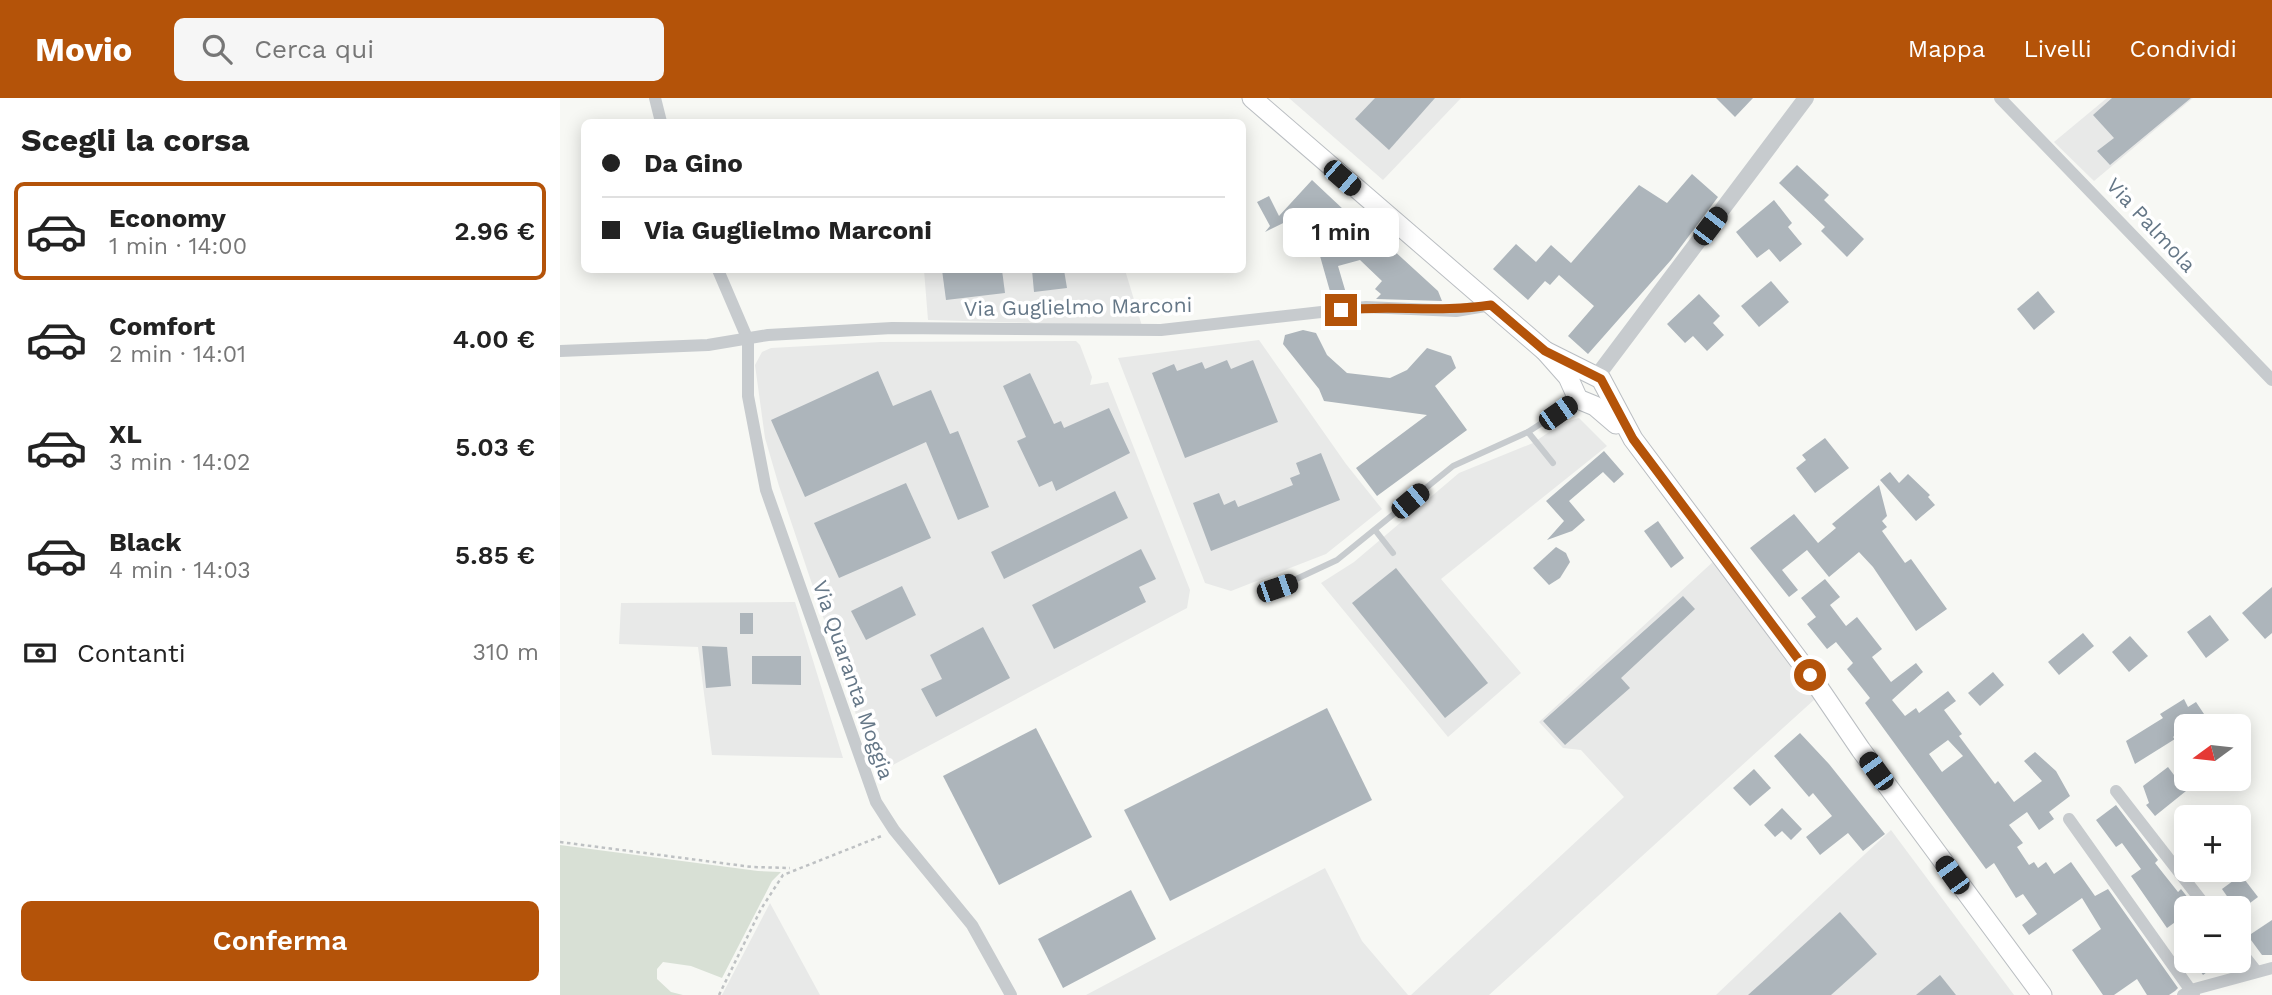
<!DOCTYPE html>
<html lang="it">
<head>
<meta charset="utf-8">
<style>
	:root { --surface:#fff; --page:#f6f6f6; --text:#222; --muted:#767676; --line:#e0e0e0; --accent:#b45309 }
	body { margin:0; font-family:"Work Sans",sans-serif; background:var(--page); color:var(--text); height:100vh; display:flex; flex-direction:column; font-size:26px; white-space:nowrap }
	* { box-sizing:border-box; margin:0 }
	p { font-size:23px; color:var(--muted) }
	.icon { flex:none; width:38px; height:38px; fill:none; stroke:currentColor; stroke-width:2; stroke-linecap:round; stroke-linejoin:round }
	.map { position:relative; flex:1; overflow:hidden }
	.sheet { display:flex; flex-direction:column; background:var(--surface); width:560px }
	.sheet>* { flex:none }
	.banner { position:absolute; left:21px; top:21px; width:665px; height:154px; border-radius:10px; box-shadow:0 4px 18px #0003; display:grid; align-content:center; height:154px; padding:0 21px; background:var(--surface) }
	.needle { width:46px; rotate:255deg }
	.fabs { position:absolute; left:1614px; top:616px; display:grid; gap:14px }
	.fabs a { display:grid; place-items:center; width:77px; height:77px; border-radius:10px; background:var(--surface); box-shadow:0 4px 18px #0003; font-size:35px }
	.end { position:absolute; width:32px; height:32px; margin:-16px; border:9px solid #b45309; background:#fff; box-shadow:0 0 0 4px #fff }
	.from { border-radius:50% }
	.bubble { position:absolute; height:49px; border-radius:10px; background:var(--surface); box-shadow:0 4px 18px #0003; font-size:23px; font-weight:600; line-height:49px; text-align:center }
	.car { position:absolute; width:21px; height:42px; margin:-21px -10px; border-radius:9px; box-shadow:0 0 5px 2px #0007; background:linear-gradient(#222 24%,#8ab4d8 0 40%,#222 0 76%,#8ab4d8 0 86%,#222 0) }
	.banner b { display:flex; align-items:center; gap:24px; height:66px; font-size:26px }
	.banner b+b { border-top:2px solid var(--line) }
	.banner i { width:18px; height:18px; background:var(--text) }
	ul { padding:0; list-style:none }
	li { display:flex; align-items:center; gap:21px; height:98px; margin:0 14px 10px; padding:0 7px; border:4px solid transparent; border-radius:10px }
	li div { flex:1 }
	li b { display:block; font-size:26px }
	li em { font-style:normal; font-weight:600 }
	li.active { border-color:var(--accent) }
	li>.icon { width:63px; height:63px; stroke-width:1.5 }
	h2 { padding:0 21px; font-size:32px; line-height:84px }
	.pay { display:flex; align-items:center; gap:18px; height:77px; padding:0 21px; font-size:26px }
	.pay p { margin-inline-start:auto }
	.button { display:flex; gap:14px; margin-top:auto; padding:14px 21px }
	.button a { flex:1; height:80px; border-radius:10px; background:var(--accent); color:#fff; font-size:28px; font-weight:600; line-height:80px; text-align:center }
	header { display:flex; align-items:center; gap:42px; box-sizing:border-box; height:98px; padding:0 35px; background:var(--accent); color:#fff }
	header strong { font-size:33px }
	nav { display:flex; gap:38px; margin-inline-start:auto; font-size:24px }
	.search { width:490px; height:63px; background:var(--page); display:flex; align-items:center; gap:18px; box-sizing:border-box; padding:0 24px; border-radius:10px; color:var(--muted); font-size:26px }
	main { display:flex; flex:1; min-height:0 }
	.map>svg:first-child { display:block }
	.built { fill:#e8e9e8 }
	.green { fill:#d8e0d5 }
	.building { fill:#adb5bb; fill-rule:evenodd }
	.lines { fill:none; stroke-linecap:round; stroke-linejoin:round }
	.primary-casing { stroke:#babec2; stroke-width:21 }
	.path { stroke:#bec1c3; stroke-width:2.5; stroke-dasharray:3.5 3.5; stroke-linecap:butt }
	.service { stroke:#c7cbce; stroke-width:6 }
	.minor { stroke:#c7cbce; stroke-width:12 }
	.tertiary { stroke:#c7cbce; stroke-width:16 }
	.primary { stroke:#fff; stroke-width:19 }
	.route { stroke:#b45309; stroke-width:9 }
	.labels { text-anchor:middle; stroke-width:7; stroke-linejoin:round; paint-order:stroke }
	.street-label { font-size:21px; fill:#657787; stroke:#fff }
</style>
</head>
<body>
<header>
<strong>Movio</strong>
<div class="search"><svg class="icon" aria-label="search" viewBox="0 0 24 24"><circle cx="10" cy="10" r="6"/><path d="M15 15l6 6"/></svg>Cerca qui</div>
<nav><a>Mappa</a><a>Livelli</a><a>Condividi</a></nav>
</header>
<main>
<section class="sheet">
<h2>Scegli la corsa</h2>
<ul>
<li class="active"><svg class="icon" aria-label="car" viewBox="0 0 24 24"><path d="M5 17H2v-5l4-1 3-4h7l3 4 3 1v5h-3M9 17h6M6 11h13"/><circle cx="7" cy="17" r="2"/><circle cx="17" cy="17" r="2"/></svg><div><b>Economy</b><p>1 min · 14:00</p></div><em>2.96 €</em></li>
<li><svg class="icon" aria-label="car" viewBox="0 0 24 24"><path d="M5 17H2v-5l4-1 3-4h7l3 4 3 1v5h-3M9 17h6M6 11h13"/><circle cx="7" cy="17" r="2"/><circle cx="17" cy="17" r="2"/></svg><div><b>Comfort</b><p>2 min · 14:01</p></div><em>4.00 €</em></li>
<li><svg class="icon" aria-label="car" viewBox="0 0 24 24"><path d="M5 17H2v-5l4-1 3-4h7l3 4 3 1v5h-3M9 17h6M6 11h13"/><circle cx="7" cy="17" r="2"/><circle cx="17" cy="17" r="2"/></svg><div><b>XL</b><p>3 min · 14:02</p></div><em>5.03 €</em></li>
<li><svg class="icon" aria-label="car" viewBox="0 0 24 24"><path d="M5 17H2v-5l4-1 3-4h7l3 4 3 1v5h-3M9 17h6M6 11h13"/><circle cx="7" cy="17" r="2"/><circle cx="17" cy="17" r="2"/></svg><div><b>Black</b><p>4 min · 14:03</p></div><em>5.85 €</em></li>
</ul>
<div class="pay"><svg class="icon" aria-label="cash" viewBox="0 0 24 24"><path d="M3 7h18v10H3z"/><circle cx="12" cy="12" r="2"/></svg>Contanti<p>310 m</p></div>
<div class="button"><a>Conferma</a></div>
</section>
<div class="map">
<svg width="1712" height="897" viewBox="0 0 1712 897">
	<rect width="100%" height="100%" fill="#f7f8f4"/>
	<g class="built">
		<path d="M729,0H901L823,82Z"/>
		<path d="M1547,0H1633L1534,83L1494,44Z"/>
		<path d="M364,172H565L582,228L368,222Z"/>
		<path d="M699,242L786,366L822,411L766,456L671,493L645,485L558,260Z"/>
		<path d="M516,243L520,247L532,279L530,287L548,284L630,492L627,510L316,676L219,388L205,340L195,267L202,254L211,250L321,244Z"/>
		<path d="M1019,320L1047,348L881,481L961,575L888,639L761,485L794,464L899,375L973,345L1002,325Z"/>
		<path d="M1156,461L1255,601L929,897H851L1064,699L1021,652L1003,650L979,624Z"/>
		<path d="M235,504L283,660L152,657L138,549L59,546L61,505Z"/>
		<path d="M1331,732L1454,897H1156L1265,793Z"/>
		<path d="M765,770L802,843L848,897H526Z"/>
		<path d="M210,805L260,897H162Z"/>
	</g>
	<path class="green" d="M0,747L198,773L221,774L212,783L162,880L131,868L103,864L97,871V881L111,894L123,897H0Z"/>
	<g class="building">
		<path d="M815,0H875L829,52L795,21Z"/>
		<path d="M1156,0H1193L1175,19Z"/>
		<path d="M1552,0H1631L1550,67L1537,53L1554,40L1533,17Z"/>
		<path d="M1237,67L1269,97L1264,102L1304,141L1287,159L1261,133L1265,129L1219,85Z"/>
		<path d="M1132,76L1158,99L1111,162L1028,256L1008,238L1034,208L999,177L990,187L985,183L968,202L933,171L956,146L976,164L991,147L1011,165L1079,87L1107,105Z"/>
		<path d="M752,82L784,112L773,124L769,120L764,125L750,112L705,134L710,128L697,104L709,98L719,118Z"/>
		<path d="M1214,102L1232,125L1228,129L1242,146L1220,164L1209,151L1197,160L1176,134Z"/>
		<path d="M820,140L878,193L882,203L816,201L821,196L815,191L822,183L800,162L778,168L788,202L773,204L760,158Z"/>
		<path d="M382,172H442L445,195L386,202Z"/>
		<path d="M472,172H504L507,190L474,194Z"/>
		<path d="M1211,183L1229,204L1199,229L1181,208Z"/>
		<path d="M1478,193L1495,214L1474,232L1457,211Z"/>
		<path d="M1139,196L1160,218L1153,225L1164,237L1147,253L1133,238L1125,245L1107,226Z"/>
		<path d="M743,232L756,235L767,257L787,275L830,280L847,272L867,250L891,258L896,270L875,288L907,332L817,398L796,370L867,317L764,303L759,291L723,246L725,237Z"/>
		<path d="M667,262L671,271L693,262L718,324L625,360L592,275L614,266L617,273L642,264L645,271Z"/>
		<path d="M318,273L333,308L371,292L390,336L398,333L429,409L398,422L366,344L245,399L211,322Z"/>
		<path d="M470,275L494,326L501,323L504,330L549,310L570,355L496,393L492,383L479,389L457,343L466,339L443,288Z"/>
		<path d="M1265,340L1289,370L1255,395L1236,370L1246,362L1242,357Z"/>
		<path d="M1044,353L1064,376L1054,385L1043,374L1009,403L1025,422L1012,433L987,442L1004,423L986,403Z"/>
		<path d="M761,355L780,402L651,453L633,405L659,395L664,407L675,402L678,409L733,387L730,380L740,376L736,365Z"/>
		<path d="M1330,374L1339,385L1348,376L1370,397L1368,399L1375,407L1356,423L1320,382Z"/>
		<path d="M346,385L371,440L279,480L254,425Z"/>
		<path d="M1319,387L1327,418L1322,423L1327,429L1322,433L1345,465L1351,461L1387,511L1356,533L1313,469L1299,454L1269,479L1247,452L1222,472L1238,492L1229,499L1190,450L1234,416L1258,445L1276,430L1272,426Z"/>
		<path d="M555,393L568,420L444,481L431,454Z"/>
		<path d="M1098,423L1124,460L1111,470L1084,433Z"/>
		<path d="M996,449L1006,455L1010,464L1000,480L989,487L973,470Z"/>
		<path d="M581,451L596,481L579,489L586,504L494,551L472,507Z"/>
		<path d="M836,470L928,585L885,620L792,505Z"/>
		<path d="M1265,481L1280,499L1270,507L1286,528L1297,519L1322,551L1312,559L1331,584L1356,565L1363,574L1332,602L1345,618L1356,610L1359,615L1388,593L1396,603L1384,612L1402,636L1399,638L1435,686L1438,683L1454,704L1482,683L1464,663L1475,654L1496,673L1510,698L1489,714L1494,721L1479,732L1467,714L1449,727L1463,745L1457,749L1469,767L1474,764L1478,770L1486,764L1494,776L1511,764L1535,798L1548,791L1618,890L1615,893L1609,897H1587L1577,881L1554,897H1543L1512,852L1541,831L1522,800L1469,837L1462,827L1477,816L1463,796L1456,800L1434,765L1426,771L1305,605L1310,600L1287,571L1293,565L1276,544L1267,551L1247,526L1256,519L1241,500ZM1388,642L1403,658L1382,674L1369,656Z"/>
		<path d="M342,488L356,517L306,542L291,513Z"/>
		<path d="M1712,489V535L1705,541L1682,515Z"/>
		<path d="M1123,498L1135,511L1061,580L1070,590L1005,647L983,623Z"/>
		<rect x="180" y="515" width="13" height="21"/>
		<path d="M1650,517L1669,542L1646,560L1627,534Z"/>
		<path d="M423,529L450,580L376,619L361,591L382,581L370,557Z"/>
		<path d="M1523,535L1534,548L1499,577L1488,564Z"/>
		<path d="M1570,538L1588,558L1569,574L1552,554Z"/>
		<path d="M142,548L167,549L171,588L146,590Z"/>
		<path d="M192,558H241V587L192,586Z"/>
		<path d="M1433,574L1444,587L1420,608L1408,595Z"/>
		<path d="M1624,601L1628,609L1636,604L1646,619L1626,628L1613,639L1615,641L1575,666L1566,643L1603,620L1600,616Z"/>
		<path d="M767,610L812,702L610,803L564,712Z"/>
		<path d="M476,630L532,739L439,787L383,678Z"/>
		<path d="M1240,635L1269,666L1325,736L1303,753L1288,735L1260,757L1246,739L1272,718L1253,695L1249,699L1214,658Z"/>
		<path d="M1608,669L1626,693L1595,718L1586,707L1589,705L1583,688Z"/>
		<path d="M1194,671L1211,690L1190,708L1173,690Z"/>
		<path d="M1556,707L1598,762L1595,765L1618,794L1621,791L1636,810H1626V832L1618,822L1607,830L1571,778L1581,771L1562,745L1556,749L1536,722Z"/>
		<path d="M1222,710L1242,731L1231,742L1222,733L1215,739L1204,727Z"/>
		<path d="M1681,777L1698,799L1678,814L1662,791Z"/>
		<path d="M571,792L596,841L503,890L478,841Z"/>
		<path d="M1280,814L1317,856L1271,897H1188Z"/>
		<path d="M1712,822V857H1702L1688,838Z"/>
		<path d="M1633,863H1662L1643,877Z"/>
		<path d="M1380,877L1396,897H1356Z"/>
	</g>
	<g class="lines">
		<defs>
			<g id="primary">
				<path d="M692,0L985,253L1008,279L1018,301L1035,308L1056,326"/>
				<path d="M985,253L1041,281L1073,341L1250,577L1301,652L1482,897"/>
			</g>
		</defs>
		<use href="#primary" class="primary-casing"/>
		<g class="path">
			<path d="M0,744L192,769L230,770"/>
			<path d="M159,897L201,811L223,777L324,737"/>
		</g>
		<g class="service">
			<path d="M968,334L993,365"/>
			<path d="M815,432L833,455"/>
			<path d="M717,490L777,462L893,368L968,334L1017,302"/>
		</g>
		<g class="minor">
			<path d="M95,0L101,24"/>
			<path d="M1440,0L1712,282"/>
			<path d="M158,172L188,242V298L206,392L316,704L334,732L412,827L451,897"/>
			<path d="M0,253L148,247L208,237L332,230L601,232L806,209L896,213L931,207"/>
			<path d="M1556,693L1647,810"/>
			<path d="M1509,721L1634,897"/>
			<path d="M1678,850L1696,873"/>
			<path d="M1623,897L1631,892L1712,870"/>
		</g>
		<path class="tertiary" d="M1037,278L1246,0"/>
		<use href="#primary" class="primary"/>
	</g>
	<g class="lines">
		<path class="route" d="M781,212C831,207 881,215 931,207L985,253L1041,281L1073,341L1250,577"/>
	</g>
	<g class="labels">
		<g class="street-label">
			<text transform="translate(1591 127) rotate(47)" y="7">Via Palmola</text>
			<text transform="translate(518 209) rotate(-1)" y="7">Via Guglielmo Marconi</text>
			<text transform="translate(293 582) rotate(71)" y="7">Via Quaranta Moggia</text>
		</g>
	</g>
</svg>
<div class="fabs">
<a><svg class="needle" viewBox="-14 -14 28 28"><path d="M0-13l5 13h-10z" fill="#e53935"/><path d="M0 13l5-13h-10z" fill="#767676"/></svg></a>
<a>+</a>
<a>−</a>
</div>
<i class="end from" style="left:1250px;top:577px"></i>
<i class="end" style="left:781px;top:212px"></i>
<div class="bubble" style="left:723px;top:110px;width:116px">1 min</div>
<i class="car" style="left:782px;top:80px;rotate:131deg"></i>
<i class="car" style="left:1150px;top:128px;rotate:37deg"></i>
<i class="car" style="left:998px;top:315px;rotate:55deg"></i>
<i class="car" style="left:850px;top:403px;rotate:50deg"></i>
<i class="car" style="left:717px;top:490px;rotate:71deg"></i>
<i class="car" style="left:1316px;top:673px;rotate:324deg"></i>
<i class="car" style="left:1392px;top:777px;rotate:324deg"></i>
<div class="banner">
<b><i class="from"></i>Da Gino</b>
<b><i></i>Via Guglielmo Marconi</b>
</div>
</div>
</main>
</body>
</html>
